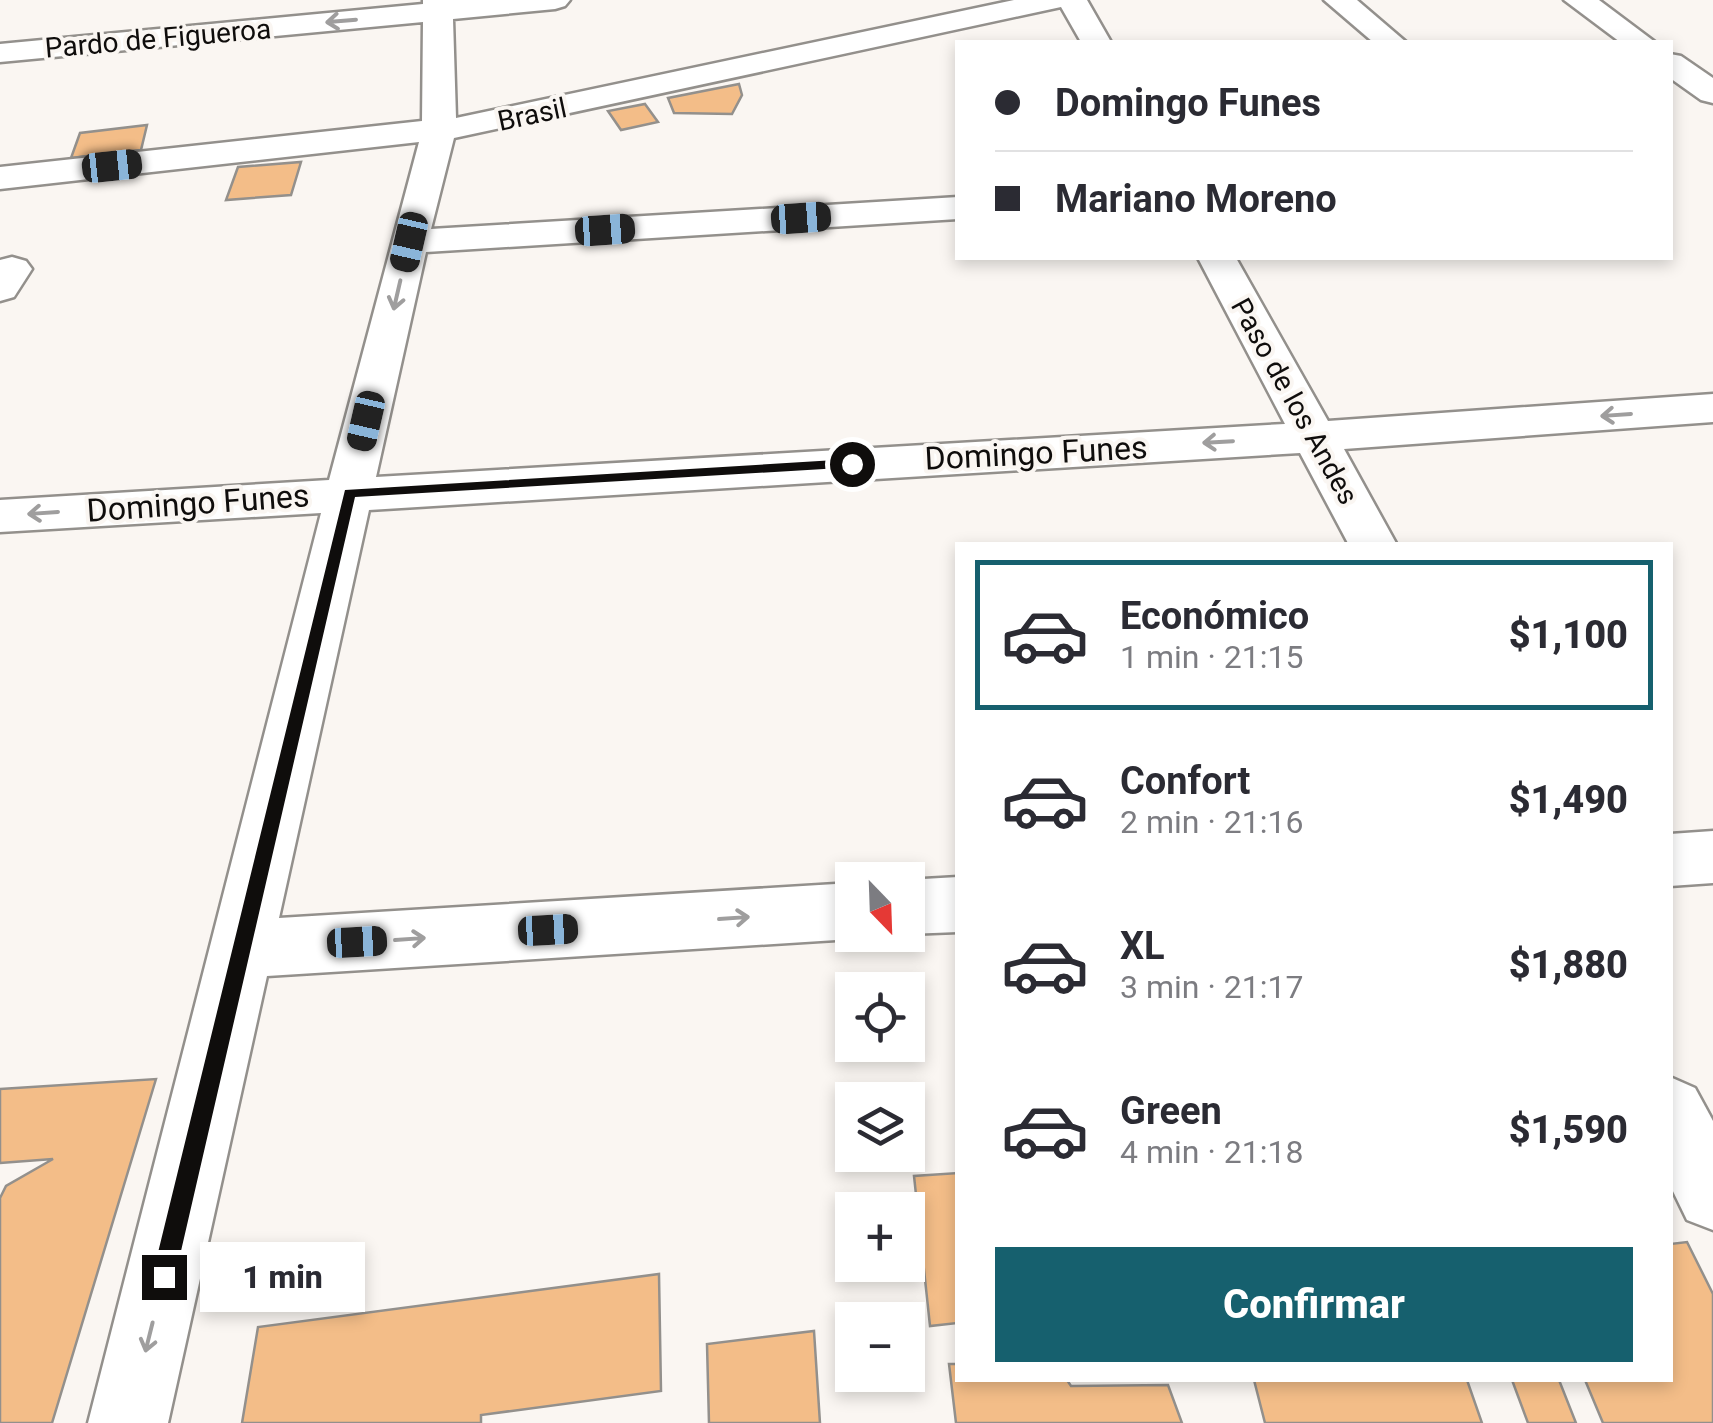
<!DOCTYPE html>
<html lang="es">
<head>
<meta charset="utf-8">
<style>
	:root { --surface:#fff; --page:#f7f7f7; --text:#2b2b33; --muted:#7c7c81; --line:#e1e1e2; --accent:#16606e }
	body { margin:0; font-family:Roboto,sans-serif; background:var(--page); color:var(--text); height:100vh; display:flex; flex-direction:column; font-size:38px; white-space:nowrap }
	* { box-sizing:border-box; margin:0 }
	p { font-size:32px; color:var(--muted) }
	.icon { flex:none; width:55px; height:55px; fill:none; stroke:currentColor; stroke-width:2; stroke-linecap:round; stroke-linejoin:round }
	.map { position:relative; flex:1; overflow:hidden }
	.sheet { position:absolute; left:955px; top:542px; width:718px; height:840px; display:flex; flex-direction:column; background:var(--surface); border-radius:0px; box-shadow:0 5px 15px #0003 }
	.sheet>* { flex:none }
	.top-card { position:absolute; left:955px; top:40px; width:718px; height:220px; border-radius:0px; box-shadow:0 5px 15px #0003; display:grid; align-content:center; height:220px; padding:0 40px; background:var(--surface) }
	.needle { width:65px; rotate:157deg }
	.fabs { position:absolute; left:835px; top:862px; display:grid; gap:20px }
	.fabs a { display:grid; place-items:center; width:90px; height:90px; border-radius:0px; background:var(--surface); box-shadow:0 5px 15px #0003; font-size:50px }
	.end { position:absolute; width:45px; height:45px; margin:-22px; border:12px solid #0f0d0c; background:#fff; box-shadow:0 0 0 5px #fff }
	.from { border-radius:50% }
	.bubble { position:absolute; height:70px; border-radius:0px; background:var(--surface); box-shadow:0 5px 15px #0003; font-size:32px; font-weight:800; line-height:70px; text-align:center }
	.car { position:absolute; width:30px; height:60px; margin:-30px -15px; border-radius:12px; box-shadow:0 0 8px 2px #0007; background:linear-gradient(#222 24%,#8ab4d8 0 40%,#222 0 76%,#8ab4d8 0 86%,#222 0) }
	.top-card b { display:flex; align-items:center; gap:35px; height:95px; font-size:38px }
	.top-card b+b { border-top:2px solid var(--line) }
	.top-card i { width:25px; height:25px; background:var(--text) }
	ul { padding:18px 0 0; list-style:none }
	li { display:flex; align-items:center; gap:30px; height:150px; margin:0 20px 15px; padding:0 20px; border:5px solid transparent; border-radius:0px }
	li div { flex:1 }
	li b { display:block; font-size:38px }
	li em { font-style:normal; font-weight:800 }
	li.active { border-color:var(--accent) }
	li>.icon { width:90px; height:90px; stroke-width:1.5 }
	.cta { display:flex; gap:20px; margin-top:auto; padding:20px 40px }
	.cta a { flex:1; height:115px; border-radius:0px; background:var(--accent); color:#fff; font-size:40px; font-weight:800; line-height:115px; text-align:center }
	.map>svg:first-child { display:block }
	.building { fill:#f3bd88; stroke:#93908c; stroke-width:2.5 }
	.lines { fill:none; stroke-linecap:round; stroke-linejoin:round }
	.minor-casing { stroke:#93908c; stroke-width:5 }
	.minor { fill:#fff; fill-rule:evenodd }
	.oneway { stroke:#9f9e9e }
	.route { fill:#0f0d0c }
	.labels { text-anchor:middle; stroke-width:8; stroke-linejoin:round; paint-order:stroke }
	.far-street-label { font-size:28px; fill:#0f0d0c; stroke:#faf6f2 }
	.street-label { font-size:32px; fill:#0f0d0c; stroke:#faf6f2 }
</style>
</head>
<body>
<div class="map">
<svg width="1713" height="1423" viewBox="0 0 1713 1423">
	<rect width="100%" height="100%" fill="#faf6f2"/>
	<g class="building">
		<path d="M739,84L742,95L732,114L674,113L668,98Z"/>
		<path d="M645,104L658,122L621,130L608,111Z"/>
		<path d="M147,125L141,150L71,158L80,133Z"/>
		<path d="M301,162L291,195L226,200L238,167Z"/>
		<path d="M156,1079L52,1423H0V1198L6,1186L53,1159L0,1163V1089Z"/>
		<path d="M958,1173V1323L930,1326L914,1176Z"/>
		<path d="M1687,1242L1713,1294V1423H1603L1585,1380H1670V1244Z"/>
		<path d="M659,1274L661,1391L481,1415V1423H242L258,1327Z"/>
		<path d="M814,1331L820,1423H709L707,1344Z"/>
		<path d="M949,1364H958V1380H1067L1071,1386L1168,1385L1182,1423H956Z"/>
		<path d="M1254,1380H1467L1482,1423H1265Z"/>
		<path d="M1512,1380H1559L1576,1423H1528Z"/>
	</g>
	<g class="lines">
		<defs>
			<g id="minor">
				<path d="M423,0H570L565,6L555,9L453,19L456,118L1014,0H1087L1111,42H1081L1061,7L454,138L431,229L958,197V219L426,252L376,477L1285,424L1198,258H1236L1328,421L1713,394V422L1344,449L1397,545H1349L1300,453L369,510L279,918L852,883V935H862L852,939L267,976L168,1423H88L321,513L0,532V500L329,480L419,142L0,189V167L422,121L423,22L0,62V44L423,4Z"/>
				<path d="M1324,0H1357L1406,42H1373Z"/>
				<path d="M1564,0H1599L1655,42H1620Z"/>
				<path d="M1670,54L1681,56L1713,78V103L1701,100L1670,78Z"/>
				<path d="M12,257L26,261L32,269L14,297L0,301V260Z"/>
				<path d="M1713,831V883L1670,886V834Z"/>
				<path d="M958,877V932L908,934L906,880Z"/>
				<path d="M1670,1077L1695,1088L1713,1121V1230L1687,1220L1670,1185Z"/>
			</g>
		</defs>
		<use href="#minor" class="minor-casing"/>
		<use href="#minor" class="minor"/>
	</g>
	<defs><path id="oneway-shaft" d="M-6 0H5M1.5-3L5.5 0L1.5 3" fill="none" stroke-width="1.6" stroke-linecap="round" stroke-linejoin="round" transform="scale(2.5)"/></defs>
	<g class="oneway">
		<use href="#oneway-shaft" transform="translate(341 21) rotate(175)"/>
		<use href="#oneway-shaft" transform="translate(397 295) rotate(103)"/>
		<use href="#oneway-shaft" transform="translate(1616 415) rotate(176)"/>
		<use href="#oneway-shaft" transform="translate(1218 442) rotate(177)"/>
		<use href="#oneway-shaft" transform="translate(43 513) rotate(176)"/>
		<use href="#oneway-shaft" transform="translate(734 918) rotate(-4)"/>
		<use href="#oneway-shaft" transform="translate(410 939) rotate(-4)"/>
		<use href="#oneway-shaft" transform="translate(149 1337) rotate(104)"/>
	</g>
	<path class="route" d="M852,459L859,464L857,467L355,497L175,1277L171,1285L164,1288L156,1285L152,1277L345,490Z"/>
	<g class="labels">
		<g class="far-street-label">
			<text transform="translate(158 38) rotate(-5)" y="10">Pardo de Figueroa</text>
			<text transform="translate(532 114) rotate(-12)" y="10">Brasil</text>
			<text transform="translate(1295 401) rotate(61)" y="10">Paso de los Andes</text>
		</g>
		<g class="street-label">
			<text transform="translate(1036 453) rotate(-3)" y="11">Domingo Funes</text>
			<text transform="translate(198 503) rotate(-4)" y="11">Domingo Funes</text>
		</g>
	</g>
</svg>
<div class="fabs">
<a><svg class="needle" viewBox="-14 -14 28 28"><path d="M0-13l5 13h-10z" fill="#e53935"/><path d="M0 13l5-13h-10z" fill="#7c7c81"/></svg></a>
<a><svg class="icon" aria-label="locate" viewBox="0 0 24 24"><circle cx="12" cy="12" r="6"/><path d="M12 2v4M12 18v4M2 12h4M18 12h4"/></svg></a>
<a><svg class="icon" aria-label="layers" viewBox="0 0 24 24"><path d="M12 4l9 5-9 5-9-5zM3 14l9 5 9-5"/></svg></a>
<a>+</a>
<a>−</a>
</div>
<i class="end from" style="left:852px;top:464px"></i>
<i class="end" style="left:164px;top:1277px"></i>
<div class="bubble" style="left:200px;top:1242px;width:165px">1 min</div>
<i class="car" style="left:112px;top:166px;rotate:84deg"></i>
<i class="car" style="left:801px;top:218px;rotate:86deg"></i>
<i class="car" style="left:605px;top:230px;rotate:86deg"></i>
<i class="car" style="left:409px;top:242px;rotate:193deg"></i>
<i class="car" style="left:366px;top:421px;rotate:193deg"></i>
<i class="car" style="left:548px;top:930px;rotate:87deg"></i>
<i class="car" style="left:357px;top:942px;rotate:87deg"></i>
<div class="top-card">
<b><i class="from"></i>Domingo Funes</b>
<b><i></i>Mariano Moreno</b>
</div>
<section class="sheet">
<ul>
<li class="active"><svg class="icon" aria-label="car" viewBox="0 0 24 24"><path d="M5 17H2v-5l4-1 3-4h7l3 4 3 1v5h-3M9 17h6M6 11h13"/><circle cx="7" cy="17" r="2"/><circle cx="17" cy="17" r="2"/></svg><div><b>Económico</b><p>1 min · 21:15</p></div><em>$1,100</em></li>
<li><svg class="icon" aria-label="car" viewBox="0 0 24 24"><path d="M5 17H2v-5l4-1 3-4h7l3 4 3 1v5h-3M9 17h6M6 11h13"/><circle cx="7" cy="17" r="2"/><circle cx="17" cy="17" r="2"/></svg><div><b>Confort</b><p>2 min · 21:16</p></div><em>$1,490</em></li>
<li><svg class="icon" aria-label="car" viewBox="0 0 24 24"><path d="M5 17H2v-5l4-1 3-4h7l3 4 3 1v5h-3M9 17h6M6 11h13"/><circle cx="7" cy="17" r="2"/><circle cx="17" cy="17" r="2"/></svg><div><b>XL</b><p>3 min · 21:17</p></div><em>$1,880</em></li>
<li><svg class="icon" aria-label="car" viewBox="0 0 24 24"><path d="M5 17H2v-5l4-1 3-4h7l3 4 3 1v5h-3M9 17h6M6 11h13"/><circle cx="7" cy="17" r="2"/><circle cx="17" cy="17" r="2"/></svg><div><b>Green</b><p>4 min · 21:18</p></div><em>$1,590</em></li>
</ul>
<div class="cta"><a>Confirmar</a></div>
</section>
</div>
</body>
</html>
